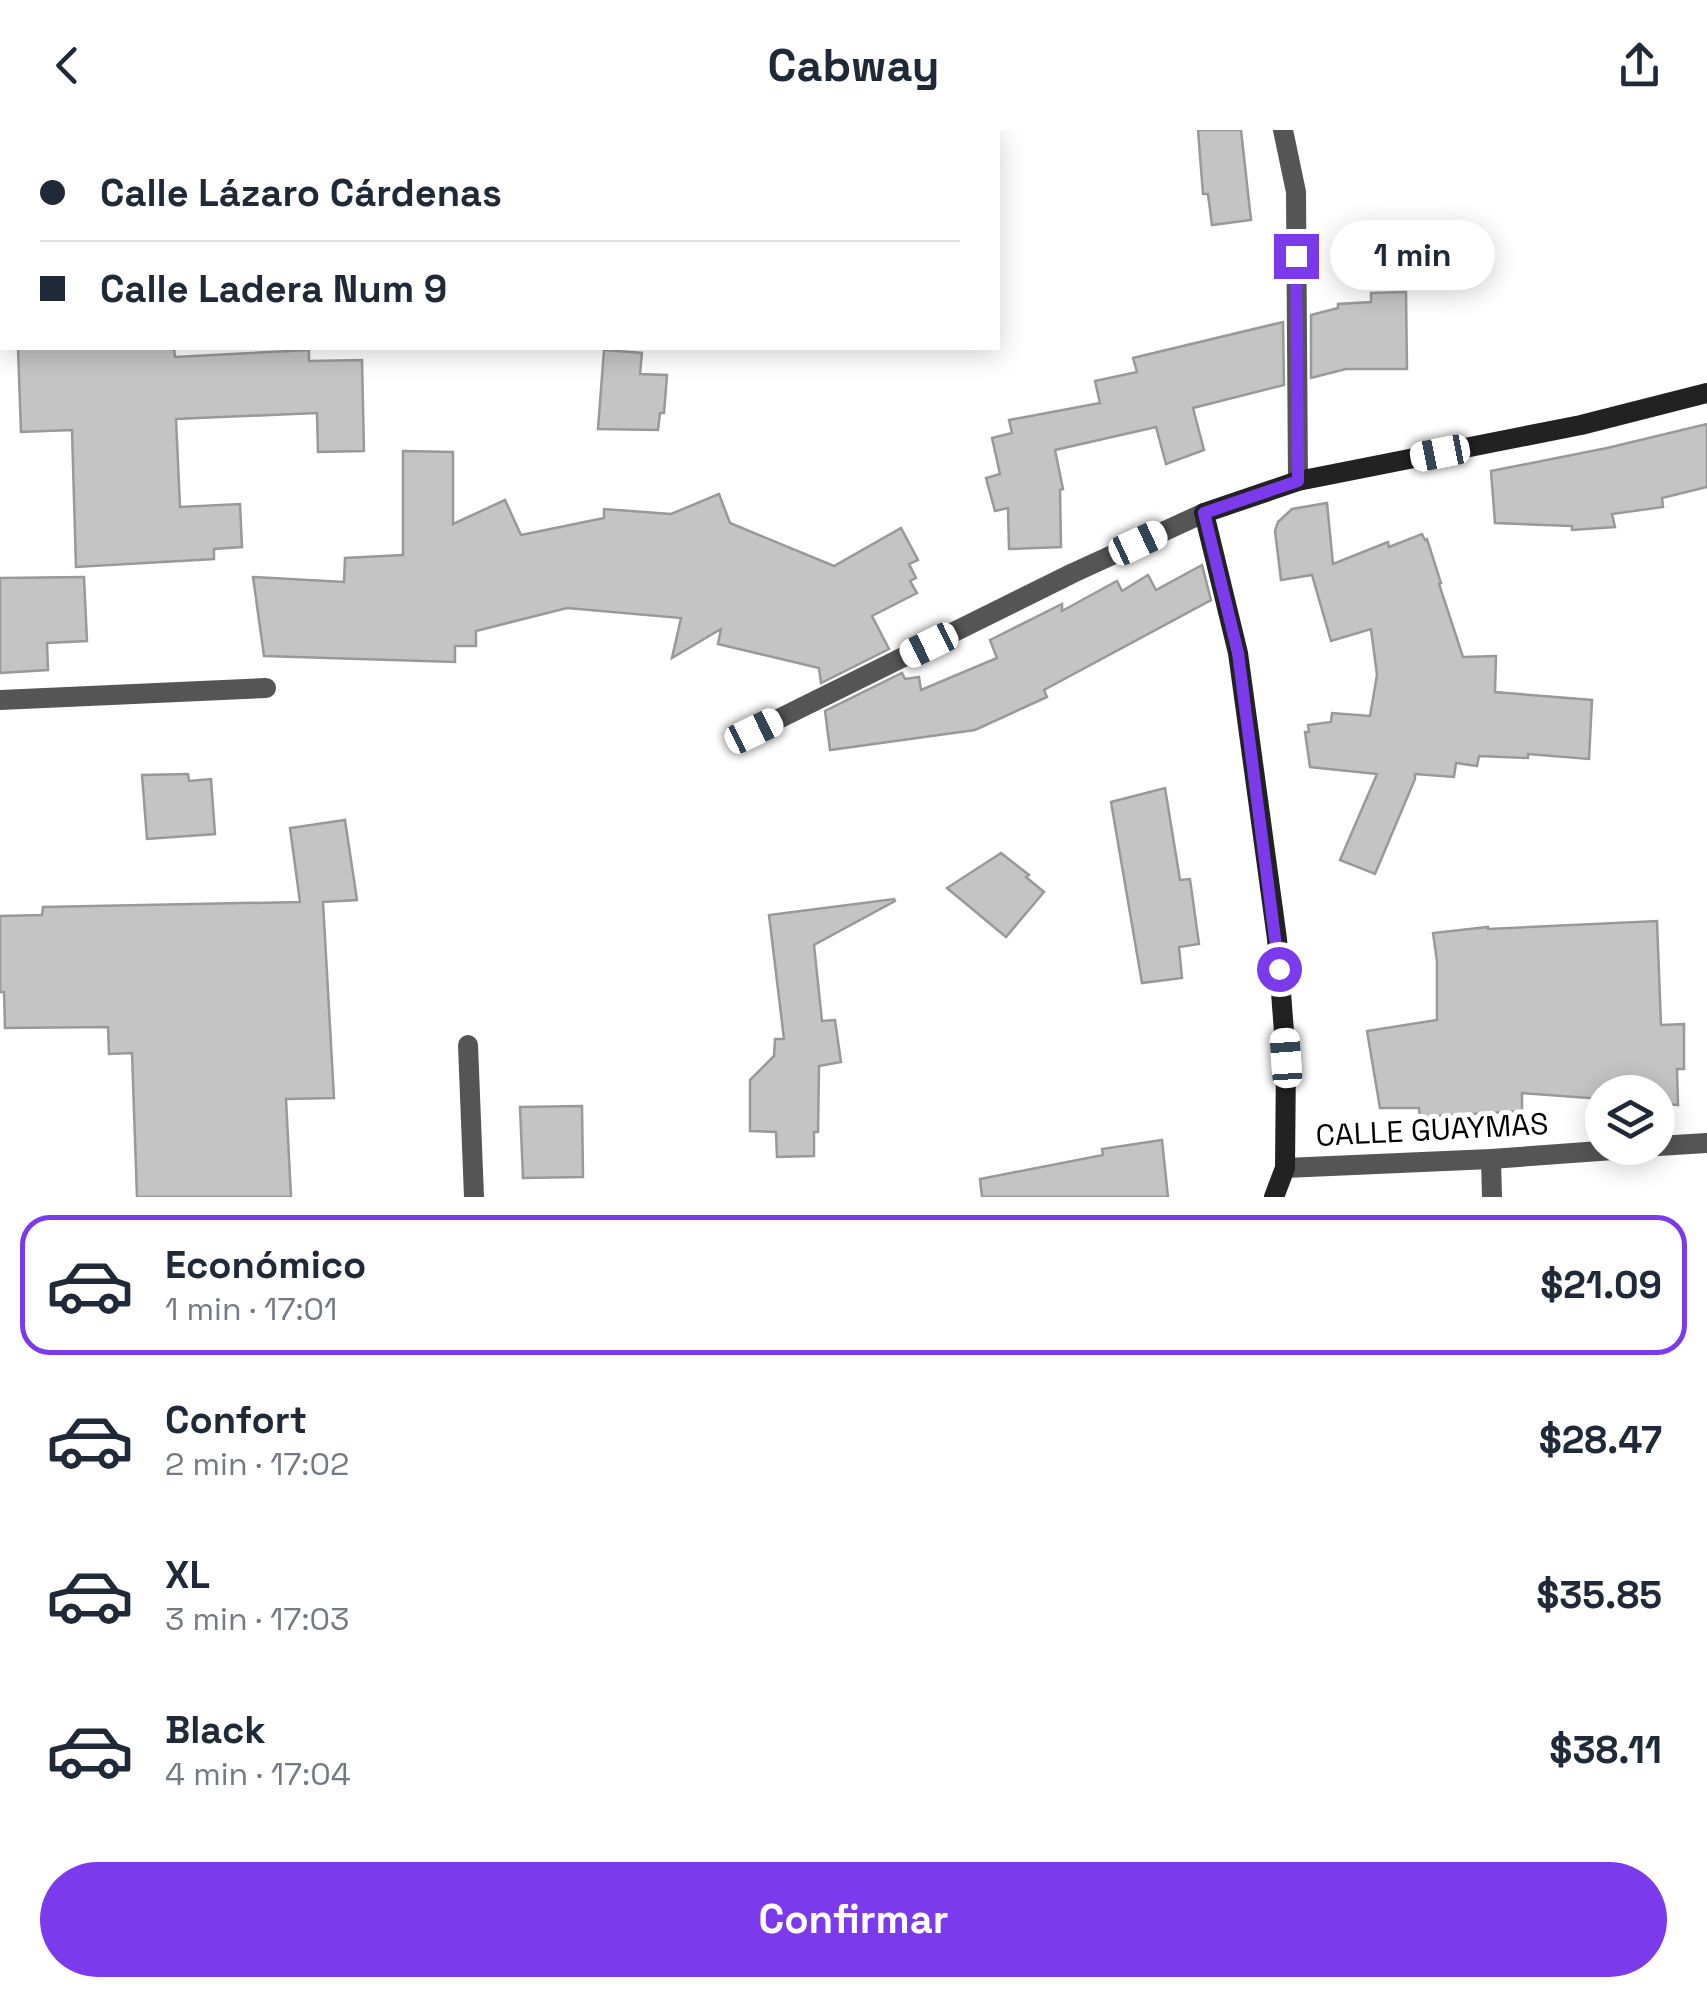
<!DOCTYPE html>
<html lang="es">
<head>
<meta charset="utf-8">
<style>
	:root { --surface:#fff; --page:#f2f2f3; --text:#1f2937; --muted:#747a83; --line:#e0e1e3; --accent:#7c3aed }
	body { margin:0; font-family:"Space Grotesk",sans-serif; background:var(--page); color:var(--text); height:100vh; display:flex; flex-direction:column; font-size:38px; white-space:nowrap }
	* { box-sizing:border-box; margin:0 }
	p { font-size:32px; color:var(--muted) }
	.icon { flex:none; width:55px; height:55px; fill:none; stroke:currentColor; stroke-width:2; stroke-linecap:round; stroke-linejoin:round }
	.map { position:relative; height:1067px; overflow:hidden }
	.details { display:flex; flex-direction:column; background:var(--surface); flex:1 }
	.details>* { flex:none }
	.guide { position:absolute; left:0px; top:0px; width:1000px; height:220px; box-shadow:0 5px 25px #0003; display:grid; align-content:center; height:220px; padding:0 40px; background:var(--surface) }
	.tools { position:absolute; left:1585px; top:945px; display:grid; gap:20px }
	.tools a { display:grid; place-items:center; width:90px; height:90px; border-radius:50%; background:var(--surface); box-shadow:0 5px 25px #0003; font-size:50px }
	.end { position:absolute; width:45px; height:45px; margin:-22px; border:12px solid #7c3aed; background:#fff; box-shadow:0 0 0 5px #fff }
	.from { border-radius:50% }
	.bubble { position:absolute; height:70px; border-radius:35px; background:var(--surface); box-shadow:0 5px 25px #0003; font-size:32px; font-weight:700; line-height:70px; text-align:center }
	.car { position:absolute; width:30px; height:60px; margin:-30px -15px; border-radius:12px; box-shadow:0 0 8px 2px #0007; background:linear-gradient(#fff 24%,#345 0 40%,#fff 0 76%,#345 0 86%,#fff 0) }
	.guide b { display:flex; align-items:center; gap:35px; height:95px; font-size:38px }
	.guide b+b { border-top:2px solid var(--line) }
	.guide i { width:25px; height:25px; background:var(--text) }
	ul { padding:18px 0 0; list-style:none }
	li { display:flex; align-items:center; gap:30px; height:140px; margin:0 20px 15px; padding:0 20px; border:5px solid transparent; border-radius:30px }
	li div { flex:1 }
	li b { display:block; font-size:38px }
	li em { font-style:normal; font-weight:700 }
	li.current { border-color:var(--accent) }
	li>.icon { width:90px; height:90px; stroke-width:1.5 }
	.primary-button { display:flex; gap:20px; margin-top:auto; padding:20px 40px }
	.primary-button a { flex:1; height:115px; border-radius:60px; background:var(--accent); color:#fff; font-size:40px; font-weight:700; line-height:115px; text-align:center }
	header { display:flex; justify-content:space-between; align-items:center; height:130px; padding:0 40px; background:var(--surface); font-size:45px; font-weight:700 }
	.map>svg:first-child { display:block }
	.building { fill:#c4c4c4; stroke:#999; stroke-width:2.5 }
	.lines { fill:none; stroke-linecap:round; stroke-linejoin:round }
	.street { stroke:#555; stroke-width:20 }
	.secondary { stroke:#222; stroke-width:20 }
	.route { stroke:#7c3aed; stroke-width:12 }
	.labels { text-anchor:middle; stroke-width:10; stroke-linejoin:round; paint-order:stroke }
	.street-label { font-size:30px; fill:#000; stroke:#fff }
</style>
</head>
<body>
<header><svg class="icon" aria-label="back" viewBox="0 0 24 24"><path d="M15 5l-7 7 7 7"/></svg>Cabway<svg class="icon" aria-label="share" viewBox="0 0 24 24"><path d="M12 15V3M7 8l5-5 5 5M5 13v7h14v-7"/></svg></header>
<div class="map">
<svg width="1707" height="1067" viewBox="0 0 1707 1067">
	<rect width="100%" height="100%" fill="#fff"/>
	<g class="building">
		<path d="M1198,0H1241L1251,90L1212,95L1208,64H1203Z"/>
		<path d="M1406,162L1407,239H1346L1311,248V185L1338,178V174L1371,172V163Z"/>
		<path d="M1283,192L1284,255L1193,278L1204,320L1166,334L1156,297L1055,320L1063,359L1060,360L1061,417L1009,419L1008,378L995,381L986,348L1000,344L992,308L1012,303L1009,290L1100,273L1095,251L1137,242L1133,228Z"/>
		<path d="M18,218H174L175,227L309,220V231L362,230L364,321L318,322L317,283L176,289L180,377L240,374L242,417L214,419V429L76,437L72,300L21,302Z"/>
		<path d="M604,220L642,223L640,244L667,245L664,283H660L658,300L598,299Z"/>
		<path d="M1707,294V357L1662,368L1663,377L1612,384L1615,397L1572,400V396L1495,393L1491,341L1607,318Z"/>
		<path d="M403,321L453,322V394L505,370L521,405L604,388V379L671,384L719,364L730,393L834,436L901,398L918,430L909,434L916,448L910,451L917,463L872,486L889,519L821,553L819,538L718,514L721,499L672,528L681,488L567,478L476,501V516H455V532L264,526L253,447L344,452L345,428L403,425Z"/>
		<path d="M1327,373L1333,434L1388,412L1389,417L1422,404L1425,410L1427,409L1441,453L1439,454L1463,527L1496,526L1495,562L1592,570L1589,629L1528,624V628L1479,626L1477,636L1456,633L1454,647L1415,644V649L1375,744L1340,730L1377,644L1310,637L1305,602H1309L1308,595L1331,592L1332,583L1370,586L1377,545L1371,499L1331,511L1312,445L1281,450L1275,401L1278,392L1292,379Z"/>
		<path d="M1202,435L1211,470L1044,560L1047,567L975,600L830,620L825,581L902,543L905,549L919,547L921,560L997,528L990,510L1062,474V481L1117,451L1122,461L1148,445L1156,460Z"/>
		<path d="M84,447L87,511L47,513L48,540L0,543V448Z"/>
		<path d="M188,644L189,651L211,649L215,704L147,709L142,645Z"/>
		<path d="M1165,658L1180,750L1190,749L1199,814L1179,817L1182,848L1142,853L1111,672Z"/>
		<path d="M345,690L357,770L323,772L334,968L286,969L291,1067H137L132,923L109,924L108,897L5,898L4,862H0V786L42,785L43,777L300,772L290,698Z"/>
		<path d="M1001,723L1029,745L1026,747L1044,762L1006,807L947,758Z"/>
		<path d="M894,769L895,771L814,815L822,891L835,890L841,932L819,936L818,1002H814V1026L777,1027L776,1002L750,1001V950L774,926L775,909H784L769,785Z"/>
		<path d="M1657,791L1661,895L1684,894V939H1677L1678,975L1658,973V962H1602V969L1522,963V981L1420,987L1419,978H1380L1367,901L1437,890V831L1433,803L1488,797V799Z"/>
		<path d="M582,976L583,1047L523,1048L520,977Z"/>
		<path d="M1162,1010L1168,1067H982L980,1049L1103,1025L1102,1019Z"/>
	</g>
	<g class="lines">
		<g class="street">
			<path d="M1283,0L1296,62L1298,351"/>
			<path d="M0,570L266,558"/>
			<path d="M754,601L1073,443L1204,383"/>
			<path d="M468,915L474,1067"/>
			<path d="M1658,1016L1707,1013"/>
			<path d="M1491,1029L1492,1067"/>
			<path d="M1285,1038L1491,1029L1641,1018"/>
		</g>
		<path class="secondary" d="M1274,1067L1285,1038L1286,929L1277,809L1238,523L1204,383L1298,351L1581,295L1707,263"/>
	</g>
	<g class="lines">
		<path class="route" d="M1279,839L1238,523L1204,383L1298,351L1296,126"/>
	</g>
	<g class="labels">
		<g class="street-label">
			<text transform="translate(1432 1000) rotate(-3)" y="10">CALLE GUAYMAS</text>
		</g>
	</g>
</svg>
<div class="tools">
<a><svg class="icon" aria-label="layers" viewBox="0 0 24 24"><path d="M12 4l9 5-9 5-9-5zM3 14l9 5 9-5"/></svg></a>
</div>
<i class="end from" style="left:1279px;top:839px"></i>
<i class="end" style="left:1296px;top:126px"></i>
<div class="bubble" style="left:1330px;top:90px;width:165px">1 min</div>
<i class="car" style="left:1440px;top:323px;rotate:259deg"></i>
<i class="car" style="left:1138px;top:413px;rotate:65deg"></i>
<i class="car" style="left:929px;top:515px;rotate:244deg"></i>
<i class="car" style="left:754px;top:601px;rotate:64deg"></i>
<i class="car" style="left:1286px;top:928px;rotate:356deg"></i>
<div class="guide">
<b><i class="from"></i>Calle Lázaro Cárdenas</b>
<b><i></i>Calle Ladera Num 9</b>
</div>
</div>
<section class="details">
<ul>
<li class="current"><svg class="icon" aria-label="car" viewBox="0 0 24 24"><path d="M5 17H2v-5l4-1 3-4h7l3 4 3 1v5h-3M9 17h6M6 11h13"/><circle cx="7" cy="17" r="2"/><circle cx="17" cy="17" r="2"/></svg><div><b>Económico</b><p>1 min · 17:01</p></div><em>$21.09</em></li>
<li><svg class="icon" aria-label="car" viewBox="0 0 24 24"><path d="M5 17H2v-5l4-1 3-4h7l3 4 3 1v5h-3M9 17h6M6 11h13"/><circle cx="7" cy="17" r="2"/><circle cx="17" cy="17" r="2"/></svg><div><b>Confort</b><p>2 min · 17:02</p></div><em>$28.47</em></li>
<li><svg class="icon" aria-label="car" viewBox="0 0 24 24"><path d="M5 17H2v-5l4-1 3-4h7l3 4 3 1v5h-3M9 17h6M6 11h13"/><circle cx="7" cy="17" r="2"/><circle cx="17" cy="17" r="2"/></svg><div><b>XL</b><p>3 min · 17:03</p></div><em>$35.85</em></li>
<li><svg class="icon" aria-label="car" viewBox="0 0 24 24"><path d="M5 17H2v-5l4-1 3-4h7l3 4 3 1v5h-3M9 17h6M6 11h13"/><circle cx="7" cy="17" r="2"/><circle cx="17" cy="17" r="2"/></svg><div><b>Black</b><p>4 min · 17:04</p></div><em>$38.11</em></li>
</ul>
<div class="primary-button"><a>Confirmar</a></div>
</section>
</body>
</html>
